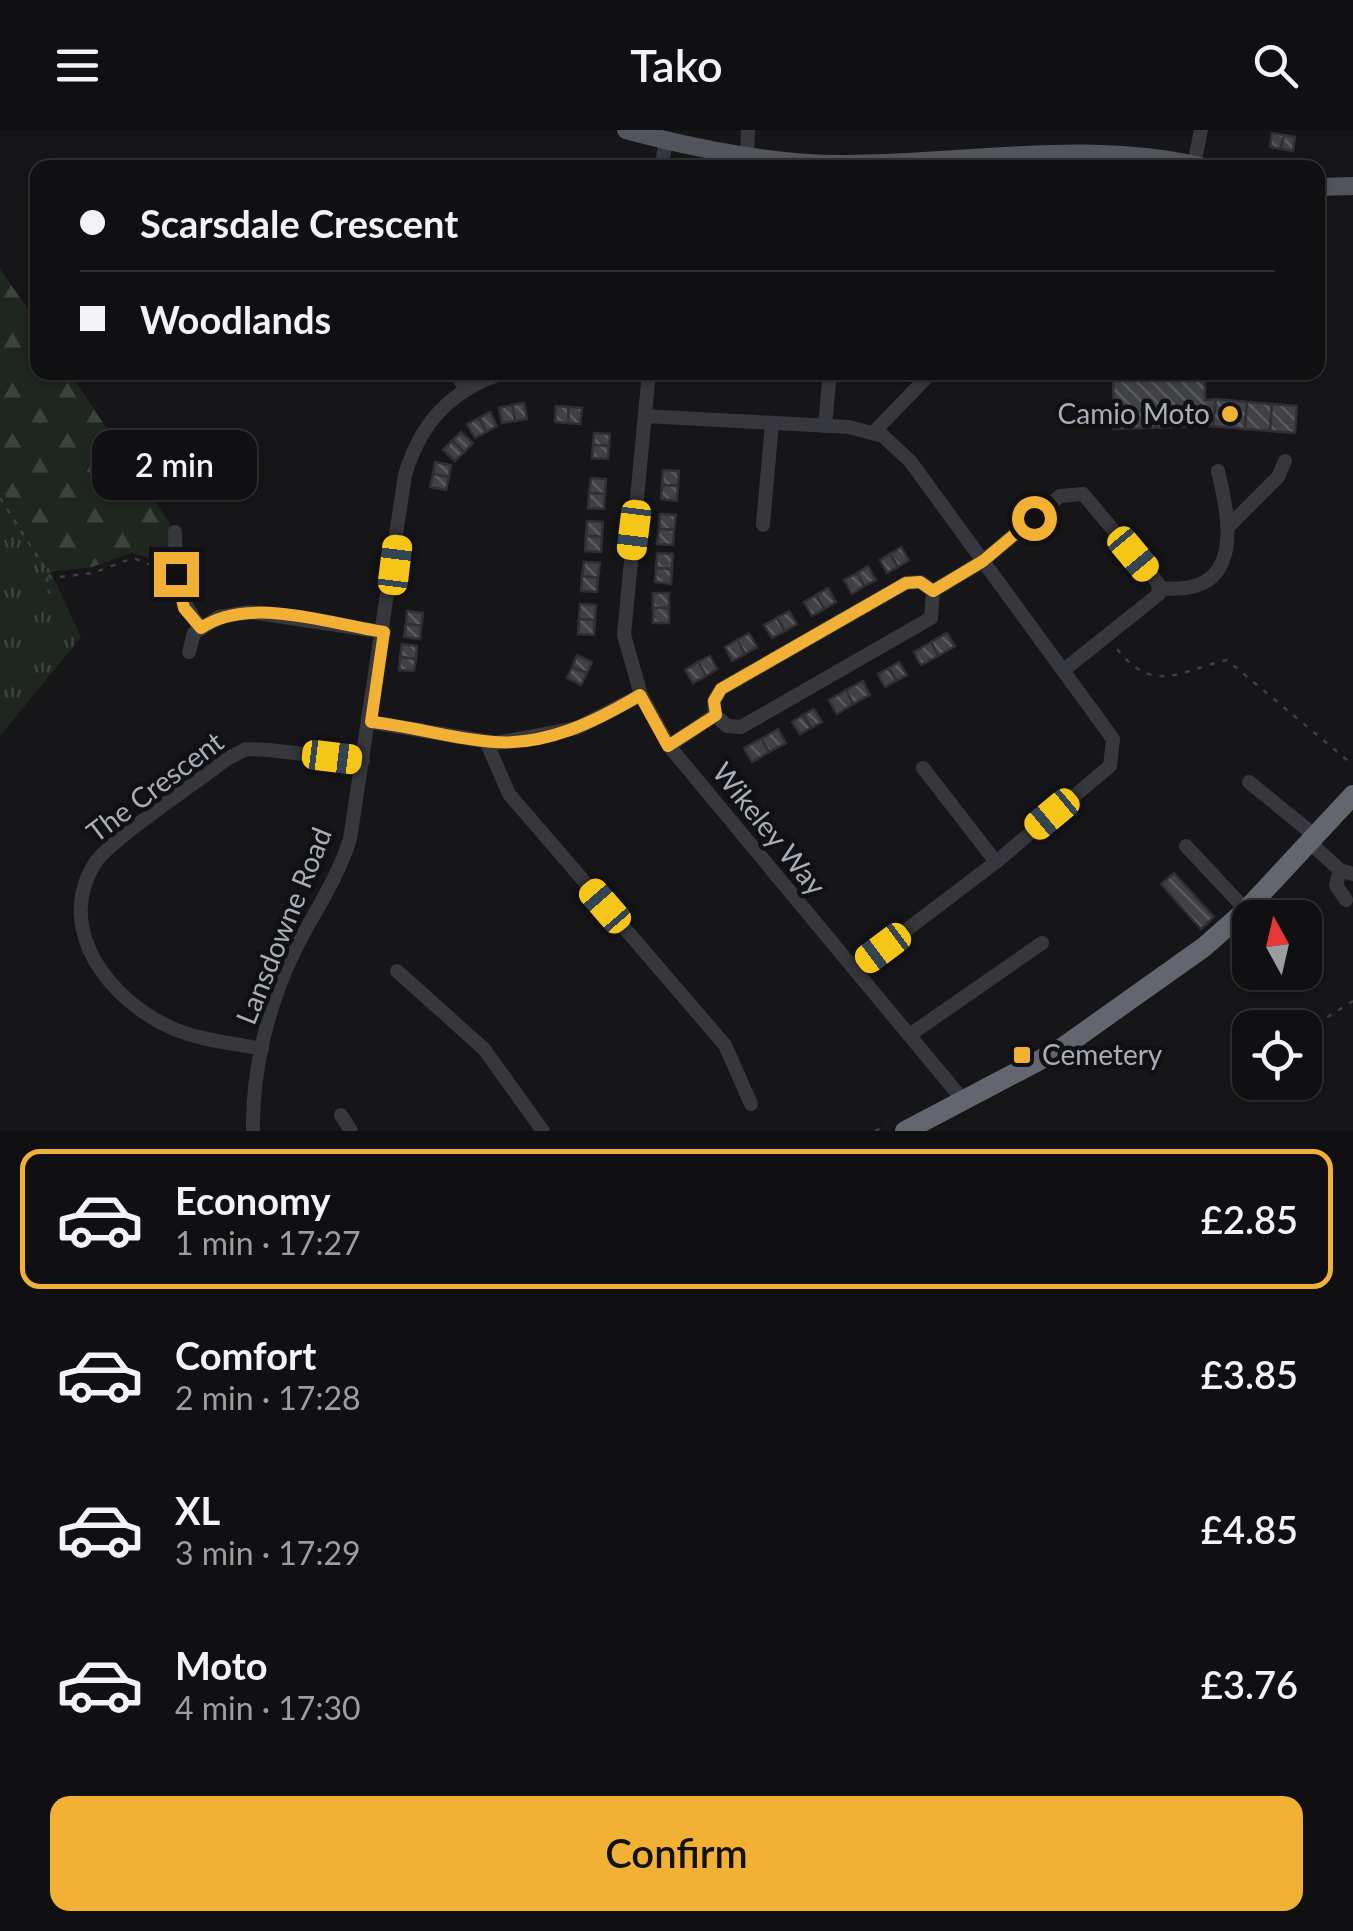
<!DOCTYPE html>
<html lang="en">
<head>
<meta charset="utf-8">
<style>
	:root { --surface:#101012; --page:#1e1e20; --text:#f1f3f6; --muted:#9c9d9f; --line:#303032; --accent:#f2b134 }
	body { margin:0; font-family:Lato,sans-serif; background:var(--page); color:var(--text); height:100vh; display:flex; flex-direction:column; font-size:38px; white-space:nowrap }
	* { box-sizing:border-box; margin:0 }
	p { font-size:32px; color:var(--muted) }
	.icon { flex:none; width:55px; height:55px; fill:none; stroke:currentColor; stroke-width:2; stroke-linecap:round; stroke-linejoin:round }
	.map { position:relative; height:1001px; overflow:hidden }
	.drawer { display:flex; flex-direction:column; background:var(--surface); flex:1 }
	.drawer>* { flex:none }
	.top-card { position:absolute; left:30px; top:30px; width:1295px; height:220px; border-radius:20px; box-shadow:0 2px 8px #0004,0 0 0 2px var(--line); display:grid; align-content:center; height:220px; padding:0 50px; background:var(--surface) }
	.needle { width:65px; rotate:352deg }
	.tools { position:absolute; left:1232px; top:770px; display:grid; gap:20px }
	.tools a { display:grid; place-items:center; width:90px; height:90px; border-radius:20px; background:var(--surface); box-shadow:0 2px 8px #0004,0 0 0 2px var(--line); font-size:50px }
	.end { position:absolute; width:45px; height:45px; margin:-22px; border:12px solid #f2b134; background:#111; box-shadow:0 0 0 5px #111 }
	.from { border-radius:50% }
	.bubble { position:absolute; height:70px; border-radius:20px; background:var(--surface); box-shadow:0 2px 8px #0004,0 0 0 2px var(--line); font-size:32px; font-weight:600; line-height:70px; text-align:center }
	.car { position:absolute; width:30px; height:60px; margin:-30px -15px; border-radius:12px; box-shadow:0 0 8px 2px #0007; background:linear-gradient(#f5c518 24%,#345 0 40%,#f5c518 0 76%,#345 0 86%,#f5c518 0) }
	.top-card b { display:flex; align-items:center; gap:35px; height:95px; font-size:38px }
	.top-card b+b { border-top:2px solid var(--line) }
	.top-card i { width:25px; height:25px; background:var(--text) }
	ul { padding:18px 0 0; list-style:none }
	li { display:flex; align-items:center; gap:30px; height:140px; margin:0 20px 15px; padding:0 30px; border:5px solid transparent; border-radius:20px }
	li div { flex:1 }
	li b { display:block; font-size:38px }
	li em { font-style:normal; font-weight:600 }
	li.selected { border-color:var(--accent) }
	li>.icon { width:90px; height:90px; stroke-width:1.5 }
	.primary-button { display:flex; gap:20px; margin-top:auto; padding:20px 50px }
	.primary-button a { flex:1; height:115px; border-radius:20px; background:var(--accent); color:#111; font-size:40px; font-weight:600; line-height:115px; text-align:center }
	header { display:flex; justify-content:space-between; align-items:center; height:130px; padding:0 50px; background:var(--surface); font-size:45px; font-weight:600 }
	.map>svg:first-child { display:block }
	.grass { fill:url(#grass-tufts) }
	.forest { fill:url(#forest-firs) }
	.building { fill:url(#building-back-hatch); stroke:#303034; stroke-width:2.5 }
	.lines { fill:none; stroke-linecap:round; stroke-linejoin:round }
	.path { stroke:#3d3f44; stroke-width:2.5; stroke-dasharray:5 8; stroke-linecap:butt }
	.minor { stroke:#37383d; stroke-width:14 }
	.major { stroke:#53555c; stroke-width:18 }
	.highway { stroke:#63666e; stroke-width:20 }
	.route { stroke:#f2b134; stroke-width:12 }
	.poi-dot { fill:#f2b134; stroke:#111113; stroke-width:4 }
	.labels { text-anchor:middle; stroke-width:9; stroke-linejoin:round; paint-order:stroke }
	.poi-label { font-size:28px; fill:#a8adb8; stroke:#111113; text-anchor:end }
	.street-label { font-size:28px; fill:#a8adb8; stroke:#111113 }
</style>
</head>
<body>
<header><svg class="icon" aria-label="menu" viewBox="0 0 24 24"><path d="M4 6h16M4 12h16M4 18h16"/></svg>Tako<svg class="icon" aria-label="search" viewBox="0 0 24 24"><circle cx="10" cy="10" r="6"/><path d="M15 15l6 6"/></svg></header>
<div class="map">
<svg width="1353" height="1001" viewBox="0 0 1353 1001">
	<defs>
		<pattern id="grass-tufts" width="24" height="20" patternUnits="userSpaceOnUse" patternTransform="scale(2.5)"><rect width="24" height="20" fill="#1e261f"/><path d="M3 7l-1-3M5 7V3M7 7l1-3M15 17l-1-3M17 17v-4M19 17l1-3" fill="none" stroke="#3c433d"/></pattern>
		<pattern id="forest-firs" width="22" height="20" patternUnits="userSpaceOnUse" patternTransform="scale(2.5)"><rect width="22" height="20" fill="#1e261f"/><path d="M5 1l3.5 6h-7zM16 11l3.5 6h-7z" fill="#3c433d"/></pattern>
		<pattern id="building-back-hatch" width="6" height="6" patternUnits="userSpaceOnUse" patternTransform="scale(2.5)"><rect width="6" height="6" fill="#404145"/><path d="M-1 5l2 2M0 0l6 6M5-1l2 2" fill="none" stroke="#595a5e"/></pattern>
	</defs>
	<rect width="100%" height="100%" fill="#161618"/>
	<path class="grass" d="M0,354L51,442L81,507L0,606Z"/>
	<path class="forest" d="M0,139L37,192L38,242L70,243L170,394V435L132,423L92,437L51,442L0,354Z"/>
	<g class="building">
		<path d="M1272,3L1284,5L1281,19L1270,17Z"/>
		<path d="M1284,5L1295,7L1293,21L1281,19Z"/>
		<path d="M1205,242V270L1216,269L1213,296L1114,299L1113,244Z"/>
		<path d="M1216,269L1247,272L1245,299L1213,296Z"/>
		<path d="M1247,272L1272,274L1270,301L1245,299Z"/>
		<path d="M524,273L527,289L515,291L512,275Z"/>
		<path d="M1272,274L1297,276L1295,303L1270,301Z"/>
		<path d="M512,275L515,291L502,293L499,278Z"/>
		<path d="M556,276L569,277L568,293L555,292Z"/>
		<path d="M569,277L582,278L580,294L568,293Z"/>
		<path d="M490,282L497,296L486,302L479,288Z"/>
		<path d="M479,288L486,302L475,308L467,294Z"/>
		<path d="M461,302L473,313L464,322L452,311Z"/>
		<path d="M594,303L610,304L609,316L593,315Z"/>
		<path d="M452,311L464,322L455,331L443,320Z"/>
		<path d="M593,315L609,316L608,329L592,328Z"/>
		<path d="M435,332L451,335L449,347L433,344Z"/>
		<path d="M663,340L679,341L678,356L662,355Z"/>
		<path d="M433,344L449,347L446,360L430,357Z"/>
		<path d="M591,348L606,349L605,364L589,363Z"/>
		<path d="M662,355L678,356L677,371L661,369Z"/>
		<path d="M589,363L605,364L604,379L588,378Z"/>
		<path d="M660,384L676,385L674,400L659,399Z"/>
		<path d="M587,391L603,392L602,407L586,406Z"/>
		<path d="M659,399L674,400L673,415L657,414Z"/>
		<path d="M586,406L602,407L601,422L585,421Z"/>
		<path d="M901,417L909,430L898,437L890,424Z"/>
		<path d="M657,423L673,424L672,439L656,438Z"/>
		<path d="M890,424L898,437L887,443L880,430Z"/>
		<path d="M584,432L600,433L598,448L582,446Z"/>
		<path d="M868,436L876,450L864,456L857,443Z"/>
		<path d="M656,438L672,439L671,454L655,452Z"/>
		<path d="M857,443L864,456L852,464L844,450Z"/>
		<path d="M582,446L598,448L597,462L581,461Z"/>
		<path d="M828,458L836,472L824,479L816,465Z"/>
		<rect x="653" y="463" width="16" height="15"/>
		<path d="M816,465L824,479L812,486L804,472Z"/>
		<path d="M580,474L596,475L595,490L579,489Z"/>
		<rect x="653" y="478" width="16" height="15"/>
		<path d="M407,481L423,483L421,496L406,494Z"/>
		<path d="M789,481L797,494L785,501L777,488Z"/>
		<path d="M777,488L785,501L772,508L764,495Z"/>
		<path d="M579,489L595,490L594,505L578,504Z"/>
		<path d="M406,494L421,496L420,509L404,507Z"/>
		<path d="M749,503L757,517L745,524L737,510Z"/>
		<path d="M947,503L955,516L938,526L931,512Z"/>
		<path d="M737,510L745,524L732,531L725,517Z"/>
		<path d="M931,512L938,526L921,535L914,522Z"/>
		<path d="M402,514L417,516L416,529L400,527Z"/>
		<path d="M577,525L592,532L587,543L572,537Z"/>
		<path d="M710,526L717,539L706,546L698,532Z"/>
		<path d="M400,527L416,529L414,541L399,540Z"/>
		<path d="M698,532L706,546L693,553L685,540Z"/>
		<path d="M899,532L907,545L896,551L889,538Z"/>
		<path d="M572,537L587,543L581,555L567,548Z"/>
		<path d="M889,538L896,551L885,557L878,544Z"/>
		<path d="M863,551L870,565L853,574L846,560Z"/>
		<path d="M846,560L853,574L837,584L829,570Z"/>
		<path d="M814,579L822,592L811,598L803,585Z"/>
		<path d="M803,585L811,598L800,604L792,592Z"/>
		<path d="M778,599L786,613L769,622L761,609Z"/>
		<path d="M761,609L769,622L752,632L744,618Z"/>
		<path d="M1174,743L1214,787L1201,799L1161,754Z"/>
	</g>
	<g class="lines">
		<g class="path">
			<path d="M0,368L51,448L93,443L133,428L163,440"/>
			<path d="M47,447L49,464"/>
			<path d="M1117,519C1153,565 1180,541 1227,530L1353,635"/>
			<path d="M1305,901L1353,871"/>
			<path d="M875,1001L887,995"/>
		</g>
		<g class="minor">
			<path d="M747,25L748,0"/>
			<path d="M1194,34L1201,0"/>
			<path d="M661,38L666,12"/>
			<path d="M147,242H158"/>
			<path d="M455,242L466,259"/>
			<path d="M649,242L624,505L641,565L669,616L963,970"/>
			<path d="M1000,242L1009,245"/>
			<path d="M1242,242H1277"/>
			<path d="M645,286L849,297L883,306L910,331L1113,609L1110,636L996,732L855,839"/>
			<path d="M825,296L830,242"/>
			<path d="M873,303L932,242"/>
			<path d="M1231,394L1278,347L1285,331"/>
			<path d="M763,395L772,293"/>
			<path d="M175,402C176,441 176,468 201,498"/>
			<path d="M921,452L933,461L931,488L741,597L727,596L715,585L714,571L721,559L906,453Z"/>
			<path d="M1159,458C1242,467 1232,399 1218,341"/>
			<path d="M933,461L983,431L1060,366L1083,364L1158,453L1159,464L1065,539"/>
			<path d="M189,522L194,503L219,487L250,482L384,502"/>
			<path d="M371,592L496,613L577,598L641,565"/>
			<path d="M486,611L509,664L725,915L751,974"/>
			<path d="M669,616L715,585"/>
			<path d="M923,638L996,732"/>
			<path d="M1249,652L1314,705"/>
			<path d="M1309,712L1340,740L1353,744"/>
			<path d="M1186,716L1246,780"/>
			<path d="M1340,740L1336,755L1346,770"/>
			<path d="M397,841L484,919L543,1001"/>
			<path d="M911,904L1042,813"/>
			<path d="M262,919C233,913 198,910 172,898C111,871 53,800 95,733C109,711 201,649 227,629L246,619L269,620L363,631"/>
			<path d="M341,985L351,1001"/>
			<path d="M253,1001C252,940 268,875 295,820C314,782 337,750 350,709L405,345C421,291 452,259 506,242"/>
		</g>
		<g class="major">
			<path d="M626,0C696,19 770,34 844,34C965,34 1089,8 1208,38"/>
			<path d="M1318,57L1353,56"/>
		</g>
		<path class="highway" d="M905,1001L1059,920L1204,817L1246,780L1353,665"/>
	</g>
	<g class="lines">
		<path class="route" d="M176,444L184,478L201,498C249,465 330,494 384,502L371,592C412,596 452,609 494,612C546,616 597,591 640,565L668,616L716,585L714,571L721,559L906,453L920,452L933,461L983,431L1034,388"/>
	</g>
	<g class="poi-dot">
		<circle cx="1230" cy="284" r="10"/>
		<rect x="1012" y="915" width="20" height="20" rx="5"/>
	</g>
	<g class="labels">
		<g class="poi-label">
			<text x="1210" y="294">Camio Moto</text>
			<text x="1042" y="935" text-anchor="start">Cemetery</text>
		</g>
		<g class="street-label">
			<text transform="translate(155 657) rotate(-37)" y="10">The Crescent</text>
			<text transform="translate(769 699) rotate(51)" y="10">Wikeley Way</text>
			<text transform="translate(284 796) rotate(-68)" y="10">Lansdowne Road</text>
		</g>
	</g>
</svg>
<div class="tools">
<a><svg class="needle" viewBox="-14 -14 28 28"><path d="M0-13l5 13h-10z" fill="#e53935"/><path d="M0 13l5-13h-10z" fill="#9c9d9f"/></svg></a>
<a><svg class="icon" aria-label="locate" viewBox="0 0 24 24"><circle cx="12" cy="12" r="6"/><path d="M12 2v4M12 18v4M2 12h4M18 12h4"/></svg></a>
</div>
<i class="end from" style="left:1034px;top:388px"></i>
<i class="end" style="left:176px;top:444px"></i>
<div class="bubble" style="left:92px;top:300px;width:165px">2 min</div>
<i class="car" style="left:634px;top:400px;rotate:187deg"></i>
<i class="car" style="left:1133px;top:424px;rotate:140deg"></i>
<i class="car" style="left:395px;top:435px;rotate:7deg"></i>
<i class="car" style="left:332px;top:627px;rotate:97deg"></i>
<i class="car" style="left:1052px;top:684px;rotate:230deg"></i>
<i class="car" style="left:605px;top:776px;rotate:319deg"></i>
<i class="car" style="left:883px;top:818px;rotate:233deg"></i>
<div class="top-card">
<b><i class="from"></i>Scarsdale Crescent</b>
<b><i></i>Woodlands</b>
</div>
</div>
<section class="drawer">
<ul>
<li class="selected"><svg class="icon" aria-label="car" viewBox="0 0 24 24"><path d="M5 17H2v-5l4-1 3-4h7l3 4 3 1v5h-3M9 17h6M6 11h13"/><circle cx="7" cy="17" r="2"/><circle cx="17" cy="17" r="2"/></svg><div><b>Economy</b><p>1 min · 17:27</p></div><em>£2.85</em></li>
<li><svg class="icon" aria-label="car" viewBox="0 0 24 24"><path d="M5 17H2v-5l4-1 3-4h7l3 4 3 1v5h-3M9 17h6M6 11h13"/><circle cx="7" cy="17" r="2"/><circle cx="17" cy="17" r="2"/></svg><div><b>Comfort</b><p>2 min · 17:28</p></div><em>£3.85</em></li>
<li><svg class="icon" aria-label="car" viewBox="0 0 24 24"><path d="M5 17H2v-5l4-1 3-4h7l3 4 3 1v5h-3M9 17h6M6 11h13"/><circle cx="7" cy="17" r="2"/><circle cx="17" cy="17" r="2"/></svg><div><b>XL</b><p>3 min · 17:29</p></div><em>£4.85</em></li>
<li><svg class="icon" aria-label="car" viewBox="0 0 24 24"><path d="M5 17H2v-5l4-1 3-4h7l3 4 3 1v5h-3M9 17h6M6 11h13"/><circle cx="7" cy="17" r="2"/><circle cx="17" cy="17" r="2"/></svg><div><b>Moto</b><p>4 min · 17:30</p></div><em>£3.76</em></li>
</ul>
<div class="primary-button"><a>Confirm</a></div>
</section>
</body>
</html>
